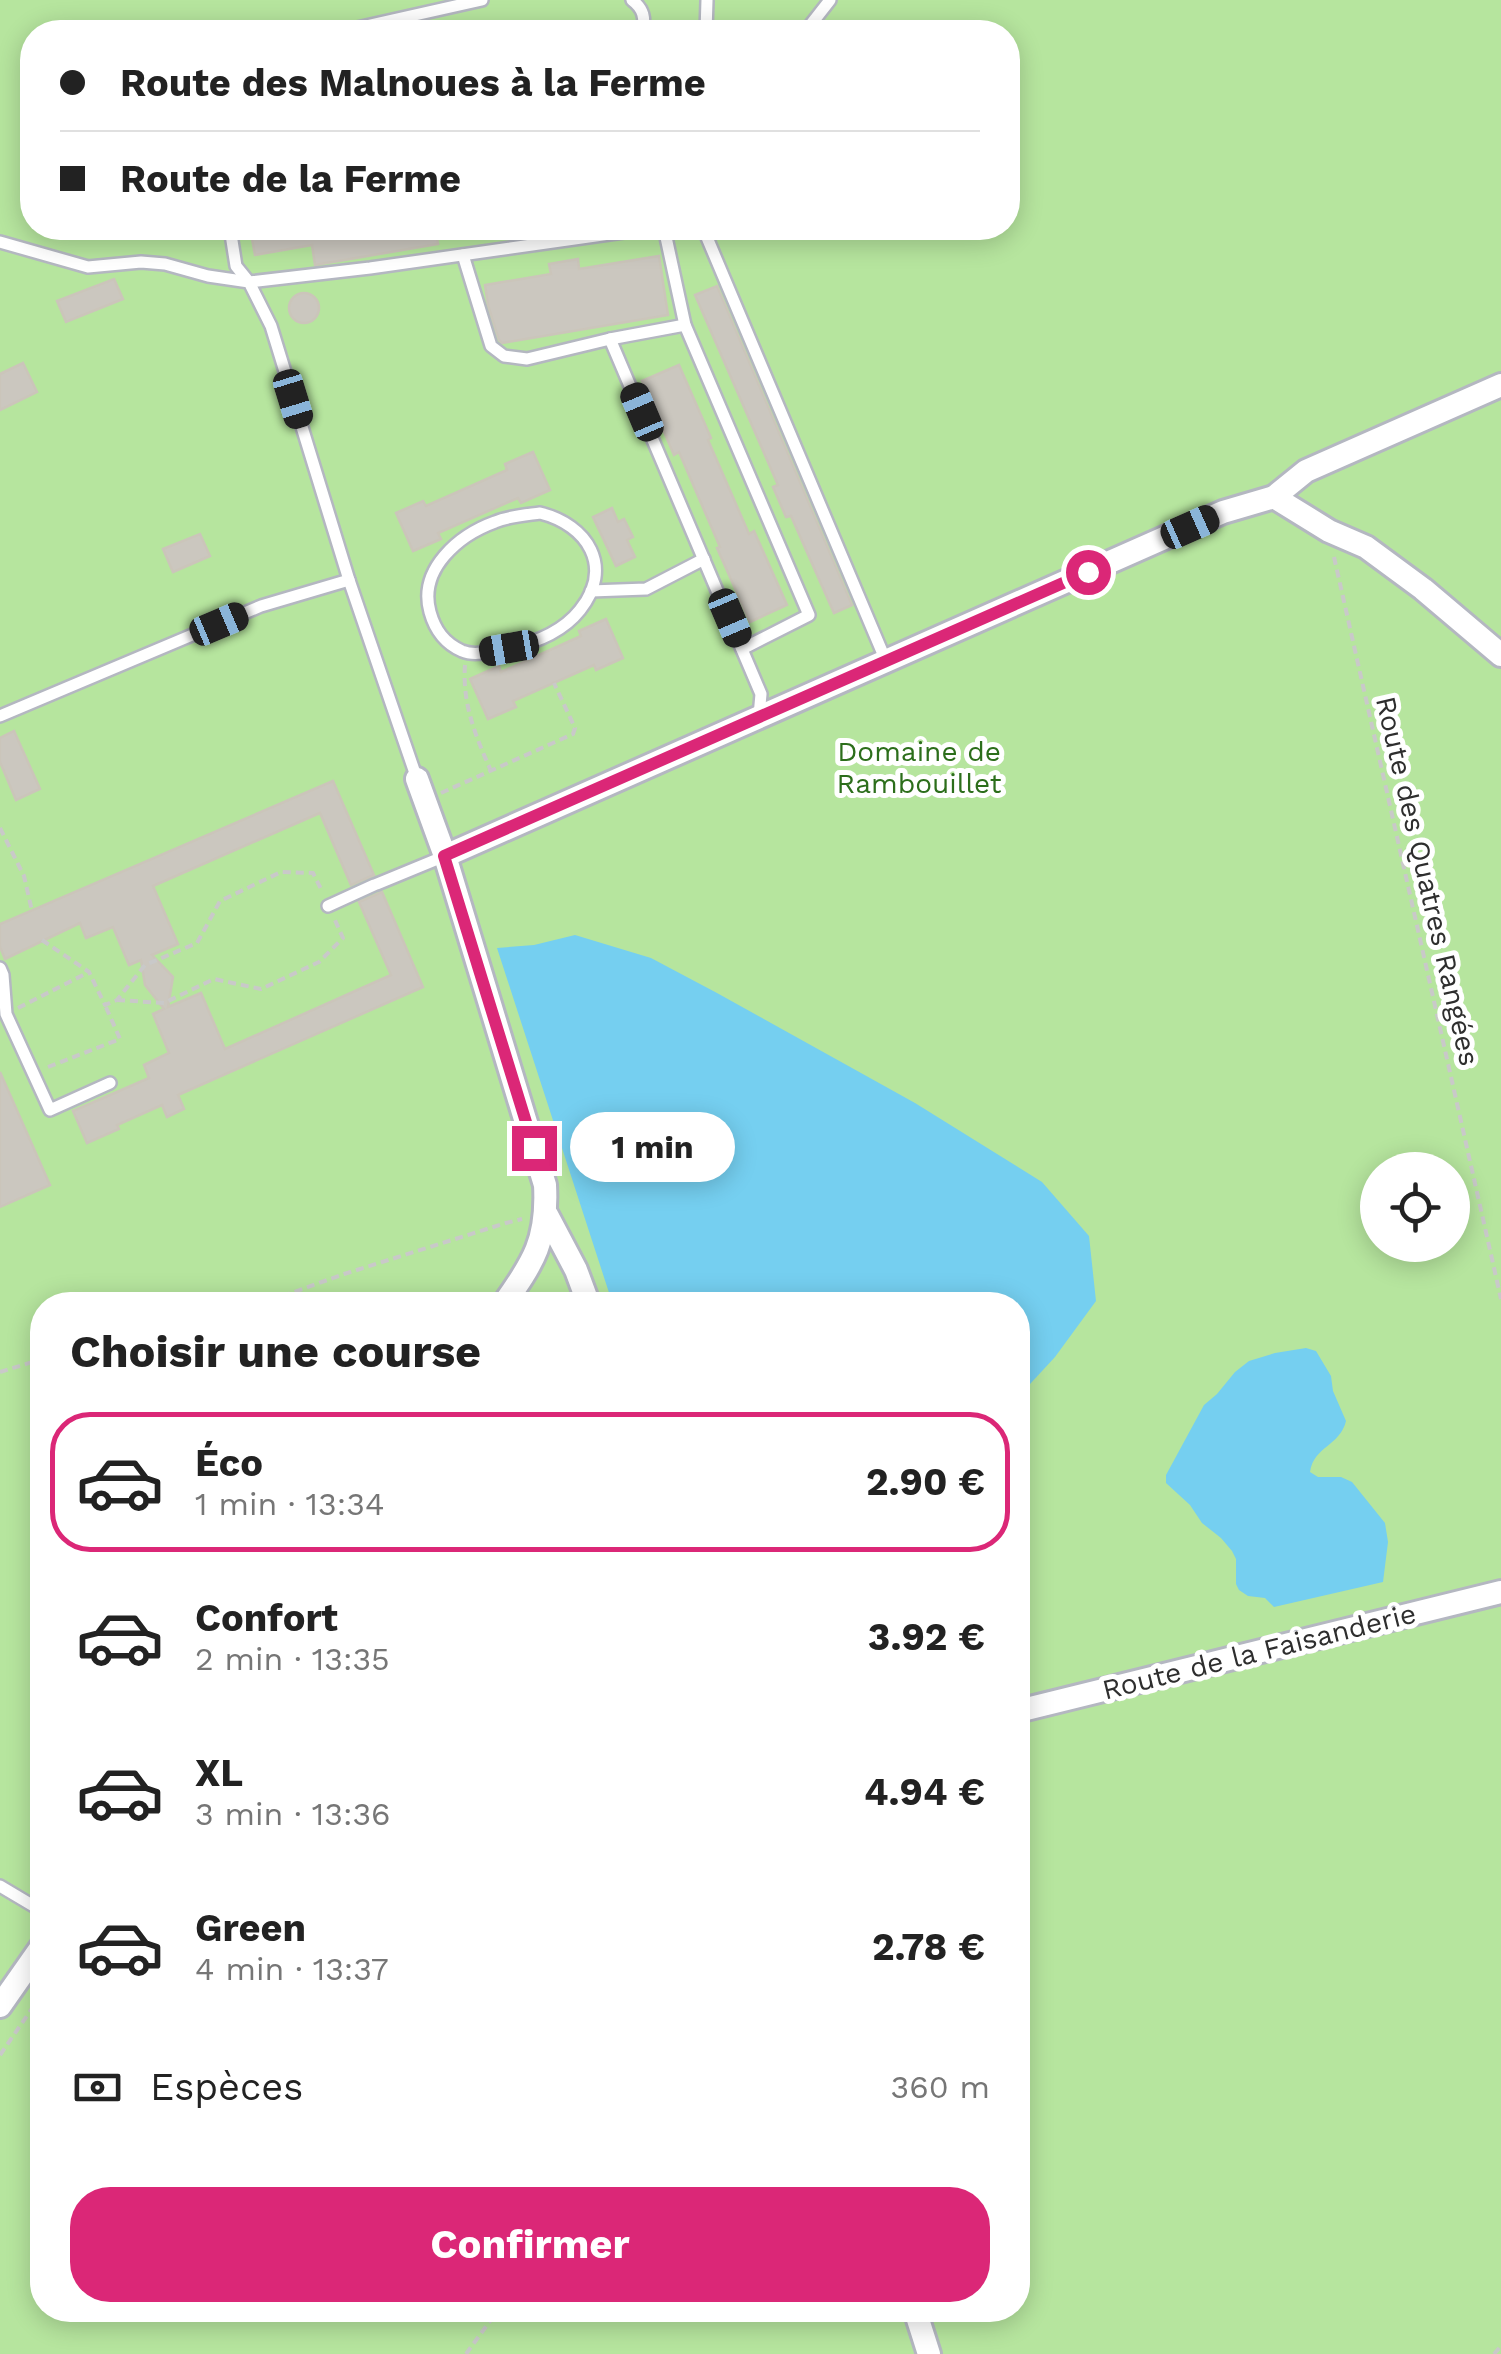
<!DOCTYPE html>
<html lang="fr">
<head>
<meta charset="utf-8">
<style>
	:root { --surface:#fff; --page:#f6f6f6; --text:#222; --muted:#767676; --line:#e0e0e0; --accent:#db2777 }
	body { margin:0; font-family:"Work Sans",sans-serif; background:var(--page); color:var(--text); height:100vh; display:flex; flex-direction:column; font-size:38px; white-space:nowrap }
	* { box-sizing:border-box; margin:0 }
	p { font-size:32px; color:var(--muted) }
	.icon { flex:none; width:55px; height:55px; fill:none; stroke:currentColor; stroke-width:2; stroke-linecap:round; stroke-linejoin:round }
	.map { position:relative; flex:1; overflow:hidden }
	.side { position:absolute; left:30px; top:1292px; width:1000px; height:1030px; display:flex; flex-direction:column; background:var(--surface); border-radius:40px; box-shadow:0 5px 25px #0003 }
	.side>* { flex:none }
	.banner { position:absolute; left:20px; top:20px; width:1000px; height:220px; border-radius:40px; box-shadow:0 5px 25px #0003; display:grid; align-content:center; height:220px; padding:0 40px; background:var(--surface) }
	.tools { position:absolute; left:1360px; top:1152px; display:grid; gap:20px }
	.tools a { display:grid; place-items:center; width:110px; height:110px; border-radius:50%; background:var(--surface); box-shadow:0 5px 25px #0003; font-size:50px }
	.end { position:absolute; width:45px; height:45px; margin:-22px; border:12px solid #db2777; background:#fff; box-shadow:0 0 0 5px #fff }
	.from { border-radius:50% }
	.bubble { position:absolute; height:70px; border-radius:35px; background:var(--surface); box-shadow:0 5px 25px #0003; font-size:32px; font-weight:700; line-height:70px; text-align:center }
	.car { position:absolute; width:30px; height:60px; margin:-30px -15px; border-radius:12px; box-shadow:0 0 8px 2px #0007; background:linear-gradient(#222 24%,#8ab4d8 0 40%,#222 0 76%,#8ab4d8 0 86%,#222 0) }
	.banner b { display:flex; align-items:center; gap:35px; height:95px; font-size:38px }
	.banner b+b { border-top:2px solid var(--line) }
	.banner i { width:25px; height:25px; background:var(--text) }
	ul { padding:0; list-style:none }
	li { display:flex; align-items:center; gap:30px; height:140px; margin:0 20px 15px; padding:0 20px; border:5px solid transparent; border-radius:40px }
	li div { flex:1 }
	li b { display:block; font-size:38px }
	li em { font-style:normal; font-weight:700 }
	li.on { border-color:var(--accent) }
	li>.icon { width:90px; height:90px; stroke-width:1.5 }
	h2 { padding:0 40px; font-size:45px; line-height:120px }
	.pay { display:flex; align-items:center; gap:25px; height:110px; padding:0 40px; font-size:38px }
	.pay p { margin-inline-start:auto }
	.action { display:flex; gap:20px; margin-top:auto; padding:20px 40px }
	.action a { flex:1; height:115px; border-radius:40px; background:var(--accent); color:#fff; font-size:40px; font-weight:700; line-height:115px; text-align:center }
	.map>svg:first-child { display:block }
	.green { fill:#b6e59e; fill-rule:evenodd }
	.water { fill:#75cff0 }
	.building { fill:#cbc7bf; stroke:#cbc5ba; stroke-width:2.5 }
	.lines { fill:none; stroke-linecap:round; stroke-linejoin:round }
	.lane-casing { stroke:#b4b7c1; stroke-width:16 }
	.street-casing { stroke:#b4b7c1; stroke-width:28 }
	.path { stroke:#c9c9c9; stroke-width:4; stroke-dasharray:8 5; stroke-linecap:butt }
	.lane { stroke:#fff; stroke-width:11 }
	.street { stroke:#fff; stroke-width:22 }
	.route { stroke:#db2777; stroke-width:12 }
	.labels { text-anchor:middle; stroke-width:10; stroke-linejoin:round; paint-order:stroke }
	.park-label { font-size:28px; fill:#2c6e1b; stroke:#fff }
	.street-label { font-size:28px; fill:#2e2e2e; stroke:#fff }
</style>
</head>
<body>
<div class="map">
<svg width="1501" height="2354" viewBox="0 0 1501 2354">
	<rect width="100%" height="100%" fill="#efe9e1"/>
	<path class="green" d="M0,0H1501V2354H0ZM32,32H1008V228H32ZM1378,1170H1452V1245H1378ZM42,1305H1018V2310H42Z"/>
	<g class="water">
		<path d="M575,935L651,958L717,993L915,1103L1042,1182L1089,1236L1096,1301L1055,1357L1018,1397V1305H613L497,948L534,945Z"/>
		<path d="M1306,1348L1316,1351L1331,1376L1333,1391L1346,1421C1340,1446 1314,1446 1310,1472L1318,1477H1341L1352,1482L1385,1523L1388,1542L1383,1582L1274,1607L1265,1598L1248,1596L1239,1590L1236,1584V1559L1232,1551L1221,1538L1202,1523L1190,1505L1166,1483V1475L1204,1405L1217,1394L1235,1372L1249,1361L1275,1353Z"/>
	</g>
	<g class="building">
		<path d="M250,228H435L438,244L315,265L312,245L255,255Z"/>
		<path d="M659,256L668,315L502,343L499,340L488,305L485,285L551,274L549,264L578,259L579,269Z"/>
		<path d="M114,279L123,299L66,322L57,301Z"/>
		<path d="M717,286L852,605L834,613L791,516L786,517L773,487L778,485L695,295Z"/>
		<circle cx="304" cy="308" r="15"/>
		<path d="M23,363L37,392L0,410V374Z"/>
		<path d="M679,365L711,438L708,440L749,534L754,531L787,605L750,622L717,548L720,547L679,452L674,455L642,381Z"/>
		<path d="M533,452L550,490L521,503L518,498L438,533L441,539L413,551L396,513L423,501L426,506L507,470L505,464Z"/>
		<path d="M612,508L618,522L624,519L633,537L627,540L635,557L616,566L593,517Z"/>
		<path d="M200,534L210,556L173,572L163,549Z"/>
		<path d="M606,619L623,658L596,670L594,665L513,701L516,707L488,719L470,679L499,666L501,672L581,636L579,631Z"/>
		<path d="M14,731L40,789L16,800L0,762V738Z"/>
		<path d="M333,781L374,875L351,885L320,813L153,886L178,944L152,955L173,977L168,1007L201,993L225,1049L391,975L359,902L382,892L423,987L178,1095L184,1109L167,1117L162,1105L117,1125L119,1129L87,1143L73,1111L149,1078L144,1065L169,1053L153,1014L164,1009L145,985L141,960L129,965L113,927L86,938L80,923L5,959L0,947V924Z"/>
		<path d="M0,1072L50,1185L0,1207Z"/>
	</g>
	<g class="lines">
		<defs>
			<g id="lane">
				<path d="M632,0C644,9 645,18 643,32"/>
				<path d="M339,32L482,0"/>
				<path d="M706,32L707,0"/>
				<path d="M805,32L830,0"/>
				<path d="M230,228L236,266L249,282L370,268L652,228"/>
				<path d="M664,228L685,325L809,615L742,649"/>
				<path d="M703,228L886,661"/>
				<path d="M0,242L88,267L141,262L165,264L208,276L249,282L271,326L349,580L417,779"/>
				<path d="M463,255L491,346L504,356L527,359L610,339L761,694L759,716"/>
				<path d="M610,339L685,325"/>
				<path d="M540,513C588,525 614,567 580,610C561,634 529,645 500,650C488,652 474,656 462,651C444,643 435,630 430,612C418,569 459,535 495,522C509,516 525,515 540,513Z"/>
				<path d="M591,591L646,589L704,559"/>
				<path d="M0,716L261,606L349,580"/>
				<path d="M377,884L445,856"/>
				<path d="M328,906L374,885"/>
				<path d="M0,968L3,975L6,1014L50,1110L110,1083"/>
				<path d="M0,1886L42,1911"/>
			</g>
			<g id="street">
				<path d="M1274,497L1329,531L1366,547L1423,589L1501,655"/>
				<path d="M417,779L445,856L545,1185C548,1239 534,1262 503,1305"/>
				<path d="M445,856L1223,512L1274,497L1306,471L1501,385"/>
				<path d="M547,1215L576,1270L589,1305"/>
				<path d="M1018,1711L1501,1592"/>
				<path d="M0,2006L42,1946"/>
				<path d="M915,2310L929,2354"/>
			</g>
		</defs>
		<use href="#lane" class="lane-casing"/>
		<use href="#street" class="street-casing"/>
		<g class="path">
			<path d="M1334,557L1501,1299"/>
			<path d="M465,665C462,704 476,737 491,771"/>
			<path d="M441,793L573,734L575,728L554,683"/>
			<path d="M0,828L24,876L32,911"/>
			<path d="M42,940L89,972L105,1005L117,1000L145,965L197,943L220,901L281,872L313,873L322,891"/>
			<path d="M117,1000L164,1003L214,979L261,989L319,962L343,938L334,918"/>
			<path d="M18,1008L89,972"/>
			<path d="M48,1067L120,1039L105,1005"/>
			<path d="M258,1305L344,1274L506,1223L522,1219"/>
			<path d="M537,1305L541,1300L566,1296"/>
			<path d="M0,1372L42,1359"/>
			<path d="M0,2055L42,1994"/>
			<path d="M466,2354L498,2310"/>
			<path d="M1494,2354L1501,2346"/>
		</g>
		<use href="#lane" class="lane"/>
		<use href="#street" class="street"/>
	</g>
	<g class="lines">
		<path class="route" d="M534,1148L444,856L1088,572"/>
	</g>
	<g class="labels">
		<g class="park-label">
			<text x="919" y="761">Domaine de<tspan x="919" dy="32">Rambouillet</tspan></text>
		</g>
		<g class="street-label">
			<text transform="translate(1428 881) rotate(77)" y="10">Route des Quatres Rangées</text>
			<text transform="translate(1259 1651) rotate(-14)" y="10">Route de la Faisanderie</text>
		</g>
	</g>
</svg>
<div class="tools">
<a><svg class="icon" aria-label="locate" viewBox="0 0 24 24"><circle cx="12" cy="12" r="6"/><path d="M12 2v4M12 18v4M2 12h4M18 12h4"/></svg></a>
</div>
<i class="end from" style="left:1088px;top:572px"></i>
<i class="end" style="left:534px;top:1148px"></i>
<div class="bubble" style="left:570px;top:1112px;width:165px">1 min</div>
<i class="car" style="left:293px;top:399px;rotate:163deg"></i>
<i class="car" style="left:642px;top:412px;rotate:337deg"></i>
<i class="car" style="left:1190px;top:527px;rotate:66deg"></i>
<i class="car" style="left:730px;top:618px;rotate:157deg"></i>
<i class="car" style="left:219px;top:624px;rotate:67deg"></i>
<i class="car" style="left:509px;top:648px;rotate:260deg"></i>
<div class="banner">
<b><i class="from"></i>Route des Malnoues à la Ferme</b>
<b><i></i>Route de la Ferme</b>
</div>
<section class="side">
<h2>Choisir une course</h2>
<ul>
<li class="on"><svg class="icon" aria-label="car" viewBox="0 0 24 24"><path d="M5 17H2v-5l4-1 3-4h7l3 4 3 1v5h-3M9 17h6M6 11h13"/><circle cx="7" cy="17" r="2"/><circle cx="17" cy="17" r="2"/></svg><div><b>Éco</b><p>1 min · 13:34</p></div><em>2.90 €</em></li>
<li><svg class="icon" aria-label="car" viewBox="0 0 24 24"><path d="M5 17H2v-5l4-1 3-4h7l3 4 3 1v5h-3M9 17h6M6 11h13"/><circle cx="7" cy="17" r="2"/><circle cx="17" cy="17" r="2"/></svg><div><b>Confort</b><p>2 min · 13:35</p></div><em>3.92 €</em></li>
<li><svg class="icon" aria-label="car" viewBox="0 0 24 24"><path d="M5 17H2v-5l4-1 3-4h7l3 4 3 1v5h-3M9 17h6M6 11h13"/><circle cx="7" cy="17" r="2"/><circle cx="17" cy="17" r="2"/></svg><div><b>XL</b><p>3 min · 13:36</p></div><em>4.94 €</em></li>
<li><svg class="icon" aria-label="car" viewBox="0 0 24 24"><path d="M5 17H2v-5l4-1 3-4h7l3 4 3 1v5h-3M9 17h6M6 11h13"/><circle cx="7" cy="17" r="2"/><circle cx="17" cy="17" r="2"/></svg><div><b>Green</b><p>4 min · 13:37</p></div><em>2.78 €</em></li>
</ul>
<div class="pay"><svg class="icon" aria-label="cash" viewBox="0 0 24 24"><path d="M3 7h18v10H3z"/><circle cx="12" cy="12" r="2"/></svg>Espèces<p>360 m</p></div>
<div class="action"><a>Confirmer</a></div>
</section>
</div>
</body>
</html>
